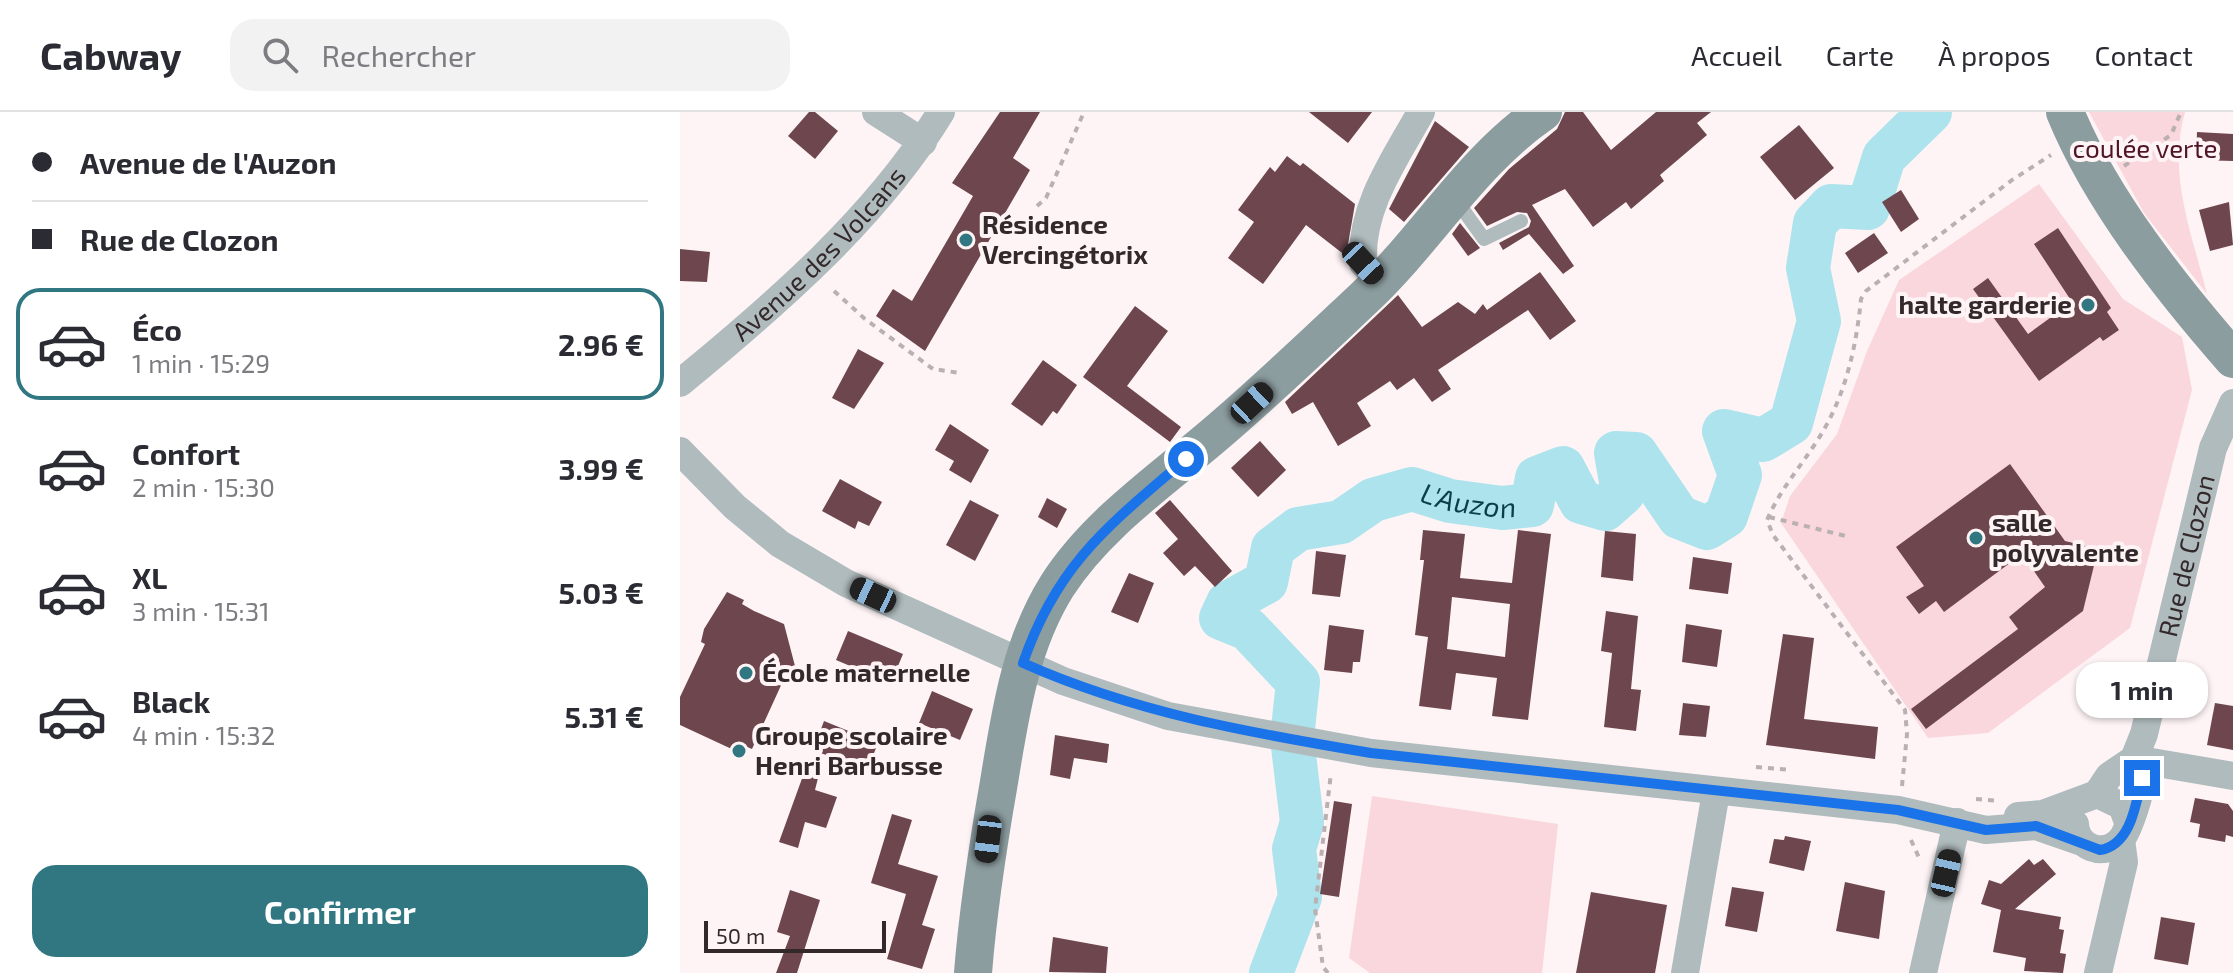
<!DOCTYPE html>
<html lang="fr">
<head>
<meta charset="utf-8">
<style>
	:root { --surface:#fff; --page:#f2f2f3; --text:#2b2b33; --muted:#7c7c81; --line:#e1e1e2; --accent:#307782 }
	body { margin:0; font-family:"Exo 2",sans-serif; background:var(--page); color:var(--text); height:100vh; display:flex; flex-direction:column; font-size:30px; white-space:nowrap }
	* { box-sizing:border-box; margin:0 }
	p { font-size:26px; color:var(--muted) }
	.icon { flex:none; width:44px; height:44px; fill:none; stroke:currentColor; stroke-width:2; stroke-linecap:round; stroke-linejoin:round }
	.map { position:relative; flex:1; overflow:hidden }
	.sheet { display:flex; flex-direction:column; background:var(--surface); width:680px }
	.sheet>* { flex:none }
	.top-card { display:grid; align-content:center; height:176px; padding:0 32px; background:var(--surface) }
	.scale { position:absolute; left:24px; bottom:20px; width:182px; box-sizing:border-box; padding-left:8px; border:4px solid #33292b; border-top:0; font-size:22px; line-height:28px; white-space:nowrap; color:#33292b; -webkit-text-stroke:6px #fef4f5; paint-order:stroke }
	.end { position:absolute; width:36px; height:36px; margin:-18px; border:10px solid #1a73e8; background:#fff; box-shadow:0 0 0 4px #fff }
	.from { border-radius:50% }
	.bubble { position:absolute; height:56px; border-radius:24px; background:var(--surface); box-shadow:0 2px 6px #0004; font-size:26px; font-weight:700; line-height:56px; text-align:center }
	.car { position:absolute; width:24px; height:48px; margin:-24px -12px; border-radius:10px; box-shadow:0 0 6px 2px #0007; background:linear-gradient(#222 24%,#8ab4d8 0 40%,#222 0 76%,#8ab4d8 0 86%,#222 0) }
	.top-card b { display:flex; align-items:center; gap:28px; height:76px; font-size:30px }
	.top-card b+b { border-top:2px solid var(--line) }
	.top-card i { width:20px; height:20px; background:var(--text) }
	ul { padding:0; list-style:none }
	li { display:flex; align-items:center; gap:24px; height:112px; margin:0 16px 12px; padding:0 16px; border:4px solid transparent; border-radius:24px }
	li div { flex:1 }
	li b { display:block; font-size:30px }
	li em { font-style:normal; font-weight:700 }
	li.active { border-color:var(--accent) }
	li>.icon { width:72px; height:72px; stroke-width:1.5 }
	.button { display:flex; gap:16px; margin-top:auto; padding:16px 32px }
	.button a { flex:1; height:92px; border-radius:24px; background:var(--accent); color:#fff; font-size:32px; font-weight:700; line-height:92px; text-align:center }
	header { display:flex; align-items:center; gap:48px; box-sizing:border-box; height:112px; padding:0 40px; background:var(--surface); border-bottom:2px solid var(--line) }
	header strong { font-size:38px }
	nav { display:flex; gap:44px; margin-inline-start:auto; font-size:28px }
	.search { width:560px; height:72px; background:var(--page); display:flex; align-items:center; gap:20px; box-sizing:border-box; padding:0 28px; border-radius:24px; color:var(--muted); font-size:30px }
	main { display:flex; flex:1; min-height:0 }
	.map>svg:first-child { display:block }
	.green { fill:#fad7dd }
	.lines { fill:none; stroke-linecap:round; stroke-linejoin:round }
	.river { stroke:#ace3ed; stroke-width:44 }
	.building { fill:#6e464e; fill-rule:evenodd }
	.path { stroke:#bab0b2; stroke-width:4; stroke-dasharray:6 6; stroke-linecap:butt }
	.service { stroke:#afbbbd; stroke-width:14 }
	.minor { stroke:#afbbbd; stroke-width:28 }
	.secondary { stroke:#8c9da0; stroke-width:38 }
	.route { stroke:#1a73e8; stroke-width:10 }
	.poi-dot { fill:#307782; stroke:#fef4f5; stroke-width:3 }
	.labels { text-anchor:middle; stroke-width:8; stroke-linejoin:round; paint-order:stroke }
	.park-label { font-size:26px; fill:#501627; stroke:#fef4f5 }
	.poi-label { font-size:26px; font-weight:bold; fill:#33292b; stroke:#fef4f5; text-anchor:start }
	.street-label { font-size:26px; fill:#33292b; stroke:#fef4f5 }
	.water-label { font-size:28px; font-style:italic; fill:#0c3e46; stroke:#fef4f5 }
</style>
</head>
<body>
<header>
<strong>Cabway</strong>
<div class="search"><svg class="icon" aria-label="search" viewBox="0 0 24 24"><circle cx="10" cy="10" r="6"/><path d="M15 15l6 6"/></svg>Rechercher</div>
<nav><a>Accueil</a><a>Carte</a><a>À propos</a><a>Contact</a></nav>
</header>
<main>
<section class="sheet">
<div class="top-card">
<b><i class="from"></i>Avenue de l'Auzon</b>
<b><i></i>Rue de Clozon</b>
</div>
<ul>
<li class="active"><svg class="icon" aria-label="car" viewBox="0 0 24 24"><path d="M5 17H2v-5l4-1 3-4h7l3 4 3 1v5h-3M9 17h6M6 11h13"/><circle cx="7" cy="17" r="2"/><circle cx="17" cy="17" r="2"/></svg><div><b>Éco</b><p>1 min · 15:29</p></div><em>2.96 €</em></li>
<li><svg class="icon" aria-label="car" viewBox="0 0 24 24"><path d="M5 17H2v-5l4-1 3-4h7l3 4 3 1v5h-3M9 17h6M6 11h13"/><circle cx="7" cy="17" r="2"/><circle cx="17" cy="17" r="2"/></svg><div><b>Confort</b><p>2 min · 15:30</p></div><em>3.99 €</em></li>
<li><svg class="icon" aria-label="car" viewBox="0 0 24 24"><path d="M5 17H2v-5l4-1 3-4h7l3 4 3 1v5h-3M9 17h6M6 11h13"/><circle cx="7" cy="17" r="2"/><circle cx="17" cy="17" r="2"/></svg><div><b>XL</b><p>3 min · 15:31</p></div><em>5.03 €</em></li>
<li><svg class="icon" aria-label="car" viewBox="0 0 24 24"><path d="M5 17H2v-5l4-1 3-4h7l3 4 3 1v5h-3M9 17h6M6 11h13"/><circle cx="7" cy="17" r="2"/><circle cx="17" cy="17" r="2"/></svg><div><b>Black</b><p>4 min · 15:32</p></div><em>5.31 €</em></li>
</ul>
<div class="button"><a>Confirmer</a></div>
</section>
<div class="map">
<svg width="1553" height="861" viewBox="0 0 1553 861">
	<rect width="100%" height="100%" fill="#fef4f5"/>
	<g class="green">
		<path d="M1409,0H1505C1487,63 1512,121 1527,182L1464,101Z"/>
		<path d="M1359,72L1443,187L1502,225L1512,278L1450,516L1308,621L1248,626L1101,411L1110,384L1157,322L1187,239L1219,168Z"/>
		<path d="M692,684L878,712L862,861H690L669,846Z"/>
	</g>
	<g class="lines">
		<path class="river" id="s1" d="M591,861L620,785L614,737L622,710L612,626L618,570L568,517L541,506L548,491L586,470L593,436L618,417L661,410L693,388L732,377L770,389L822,396L852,393L857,366L883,356L901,390L925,397L943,381L936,341L956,342L999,405L1027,416L1046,404L1060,363L1044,319L1083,328L1111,311L1139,209L1128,156L1135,111L1151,94L1188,96L1204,45L1250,0"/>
	</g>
	<g class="building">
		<path d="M129,0H135L158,19L135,47L108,24Z"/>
		<path d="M320,0H360L333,46L350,58L245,239L196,204L213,177L232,189L293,84L272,71Z"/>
		<path d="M629,0H692L668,31Z"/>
		<path d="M885,0H903L931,38L976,0H1031L1017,11L1027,23L980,63L984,69L951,97L946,90L913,115L885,77L852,93L894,154L883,162L849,122L823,138L819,131L849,115L851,109L847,101L837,100L807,114L794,96L829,57L877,17Z"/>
		<path d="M755,9L789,35L724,110L709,97Z"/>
		<path d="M1119,13L1154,56L1115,88L1080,45Z"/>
		<path d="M1517,20L1553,22V49L1516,48Z"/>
		<path d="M607,44L620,54L623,51L675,92L666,144L626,113L583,172L548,146L574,110L558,98L590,55L595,60Z"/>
		<path d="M1221,78L1239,107L1221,120L1202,90Z"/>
		<path d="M1549,90L1553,133L1530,139L1519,98Z"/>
		<path d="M780,111L800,136L788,144L772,122Z"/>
		<path d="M1378,116L1431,196L1427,200L1439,218L1423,229L1420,225L1359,269L1293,177L1308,166L1348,222L1392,190L1354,132Z"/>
		<path d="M1194,121L1208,141L1178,161L1165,141Z"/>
		<path d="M0,137L30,140L27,170L0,169Z"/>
		<path d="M860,160L896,209L870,228L848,198L758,258L771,277L752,290L734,266L717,278L710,269L677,291L691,314L658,334L633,290L612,302L605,290L718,183L742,215L778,190L795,202L803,192L807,198Z"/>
		<path d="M455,194L488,219L447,274L501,315L490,330L403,265Z"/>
		<path d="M178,237L204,251L174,297L152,286Z"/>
		<path d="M363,248L397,273L377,302L373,299L362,314L331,292Z"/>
		<path d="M270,312L309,338L291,371L269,358L274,349L255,338Z"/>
		<path d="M580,329L606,358L578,385L551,356Z"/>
		<path d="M1330,352L1385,429L1418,437L1403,499L1246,617L1231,597L1338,517L1329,505L1365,475L1342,442L1264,500L1256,489L1239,502L1226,485L1244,474L1216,435Z"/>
		<path d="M160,367L202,390L189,414L178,409L175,417L142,399Z"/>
		<path d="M367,386L387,397L377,416L358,405Z"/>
		<path d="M290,388L319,403L295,449L266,433Z"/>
		<path d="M490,388L552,459L535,475L515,454L504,464L483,441L498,427L475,401Z"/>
		<path d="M743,418L785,422L780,466L832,471L838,418L871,422L848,608L812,604L817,566L776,561L771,598L739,594L748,525L735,523L744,448H740ZM772,485L830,492L825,545L767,537Z"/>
		<path d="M925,419L956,422L953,469L921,465Z"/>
		<path d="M636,439L666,443L660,485L632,482Z"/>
		<path d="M1013,445L1052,451L1048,482L1009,477Z"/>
		<path d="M449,461L474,471L458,511L431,500Z"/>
		<path d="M47,480L64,488L62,492L74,499L104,512L115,554L107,571L103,569L72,637L60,632L56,639L0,613V585L25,532L21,530L24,517Z"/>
		<path d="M926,499L958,504L951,577L961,578L956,619L924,615L932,541L921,539Z"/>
		<path d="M1006,512L1042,518L1037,555L1002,550Z"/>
		<path d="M649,513L684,518L680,550H673L672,561L644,558Z"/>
		<path d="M168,519L223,542L213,566L191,558L189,562L156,548Z"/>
		<path d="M1103,522L1134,526L1124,607L1198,615L1195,647L1086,633Z"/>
		<path d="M252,579L293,597L280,628L239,611Z"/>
		<path d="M1003,591L1030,594L1026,625L999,623Z"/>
		<path d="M1535,591L1553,594V638L1527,633Z"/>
		<path d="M144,609L198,631L187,659L133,638Z"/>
		<path d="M375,623L429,632L427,651L394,646L390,667L370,663Z"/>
		<path d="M124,661L138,666L135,678L157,685L146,716L125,710L118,736L99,730Z"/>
		<path d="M1515,686L1548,692L1553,699V725L1546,723L1545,730L1518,725L1520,712L1510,710Z"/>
		<path d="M654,689L672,692L659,785L640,782Z"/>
		<path d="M212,702L232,708L218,752L258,764L242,813L255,817L242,857L207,847L226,782L191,771Z"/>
		<path d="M1105,724L1131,729L1124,759L1089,751L1094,727L1104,728Z"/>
		<path d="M1349,747L1354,753L1363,747L1376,762L1335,797L1381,805L1379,817L1384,818L1380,841L1386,842L1383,861L1344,859L1346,846L1313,840L1321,798L1301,792L1309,768L1321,772Z"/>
		<path d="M1165,770L1205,779L1199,827L1156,819Z"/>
		<path d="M1052,775L1084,780L1077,820L1045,814Z"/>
		<path d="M110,778L140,788L117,861H96L110,824L97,820Z"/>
		<path d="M911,780L987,793L975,861H896Z"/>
		<path d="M1481,805L1515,811L1508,853L1474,847Z"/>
		<path d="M373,825L428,835L426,861L369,860Z"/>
	</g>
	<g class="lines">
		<g class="path">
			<path d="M1444,54L1491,23L1501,0"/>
			<path d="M357,94L366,86L404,0"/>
			<path d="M154,179L185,207L253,257L280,261"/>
			<path d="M1089,405L1170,425"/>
			<path d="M1076,655L1111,658"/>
			<path d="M1222,674L1227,622L1225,598L1093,423L1087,408C1101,376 1119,357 1137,329C1165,286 1176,237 1181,187L1186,179L1332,68L1371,43"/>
			<path d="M1296,687L1319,689"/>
			<path d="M1231,728L1240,748"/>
			<path d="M648,861L643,855L635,797L651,661"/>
		</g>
		<path class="service" d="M774,85L804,127L841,109"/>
		<g class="minor">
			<path d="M196,0L243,30"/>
			<path d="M701,170L683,151C680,95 715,47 741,0"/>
			<path id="s2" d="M0,271C95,193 197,105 261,0"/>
			<path d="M0,339L55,395L100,432L166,471L383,569L488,604L691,641L1218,698L1306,718L1356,714L1399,729"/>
			<path d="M1454,647L1553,664"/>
			<path id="s3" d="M1417,682L1429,664L1454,647L1464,622L1533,336L1553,291"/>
			<path d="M1338,704L1363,702L1417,682L1442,694L1448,710"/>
			<path d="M1395,712C1396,735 1423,746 1440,729C1448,721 1463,676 1461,664C1460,659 1456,652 1454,647"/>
			<path d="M1005,861L1036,680"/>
			<path d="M1243,861L1277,710"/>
			<path d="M1418,861L1444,750L1441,728"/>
		</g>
		<g class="secondary">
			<path d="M1385,0C1421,88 1491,176 1553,247"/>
			<path d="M293,861C298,797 308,733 319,670C330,603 340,533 377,474C415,414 479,370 533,324C585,280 634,233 684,186C747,127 791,49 863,0"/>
		</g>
	</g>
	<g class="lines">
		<path class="route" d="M506,347C429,413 377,452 343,551C455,601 571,621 691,641L1218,698L1306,718L1356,714L1420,738C1451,733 1456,692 1462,666"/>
	</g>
	<g class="poi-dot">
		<circle cx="286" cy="128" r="8"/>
		<circle cx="1408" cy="193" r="8"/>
		<circle cx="1296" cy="426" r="8"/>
		<circle cx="66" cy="561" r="8"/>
		<circle cx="59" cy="639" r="8"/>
	</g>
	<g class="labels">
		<g class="park-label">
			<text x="1465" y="46">coulée verte</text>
		</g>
		<g class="poi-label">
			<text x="302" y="122">Résidence<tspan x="302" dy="30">Vercingétorix</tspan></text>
			<text x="1392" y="202" text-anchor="end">halte garderie</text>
			<text x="1312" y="420">salle<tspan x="1312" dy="30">polyvalente</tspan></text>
			<text x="82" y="570">École maternelle</text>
			<text x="75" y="633">Groupe scolaire<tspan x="75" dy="30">Henri Barbusse</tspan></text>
		</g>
		<g class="street-label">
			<text dy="9" stroke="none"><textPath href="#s2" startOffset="190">Avenue des Volcans</textPath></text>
			<text dy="9" stroke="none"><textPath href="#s3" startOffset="262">Rue de Clozon</textPath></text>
		</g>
		<g class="water-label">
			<text dy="10" stroke="none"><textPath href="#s1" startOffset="708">L'Auzon</textPath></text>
		</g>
	</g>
</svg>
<div class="scale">50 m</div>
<i class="end from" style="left:506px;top:347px"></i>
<i class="end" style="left:1462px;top:666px"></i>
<div class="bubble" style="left:1396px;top:550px;width:132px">1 min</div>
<i class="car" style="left:683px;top:151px;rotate:137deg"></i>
<i class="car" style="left:572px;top:291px;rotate:47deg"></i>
<i class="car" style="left:193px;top:483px;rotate:295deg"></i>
<i class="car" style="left:308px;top:727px;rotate:187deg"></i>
<i class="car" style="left:1266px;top:761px;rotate:13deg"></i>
</div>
</main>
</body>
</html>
